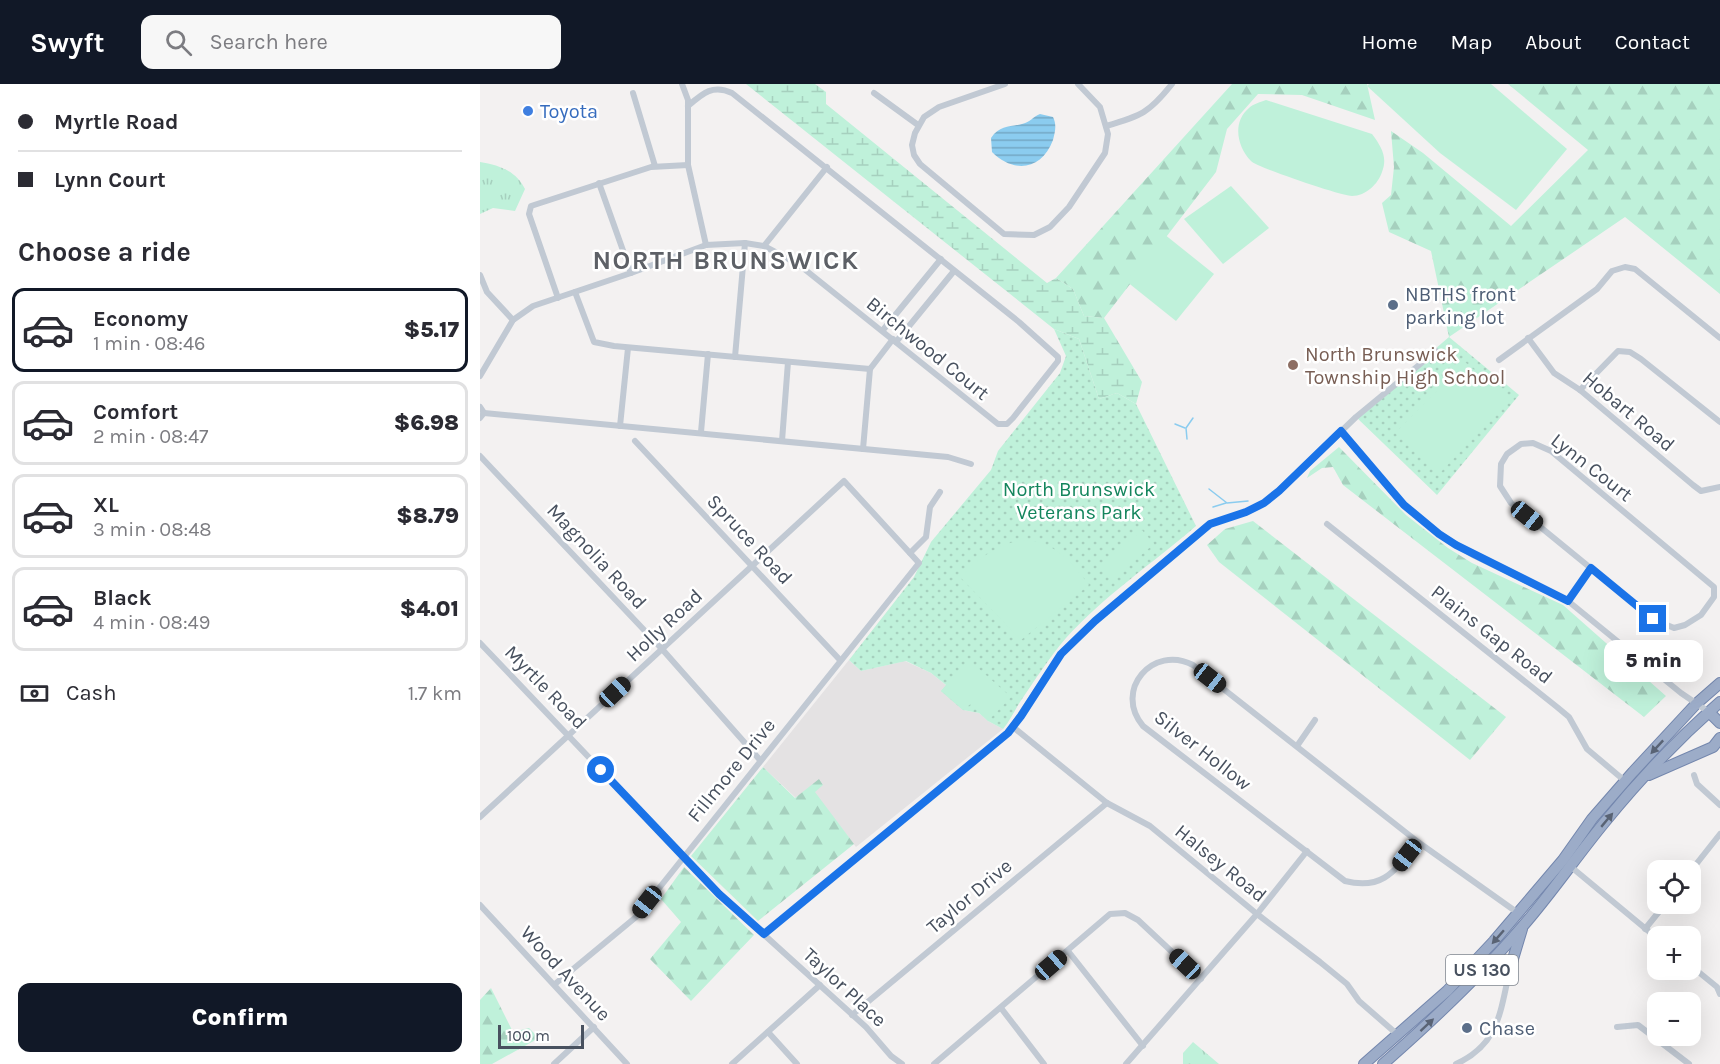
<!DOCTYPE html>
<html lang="en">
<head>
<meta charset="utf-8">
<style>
	:root { --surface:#fff; --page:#f7f7f7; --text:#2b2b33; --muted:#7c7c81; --line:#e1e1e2; --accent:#111827 }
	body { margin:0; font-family:Karla,sans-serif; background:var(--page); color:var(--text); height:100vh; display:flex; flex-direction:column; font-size:22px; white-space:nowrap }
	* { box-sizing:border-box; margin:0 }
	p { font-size:20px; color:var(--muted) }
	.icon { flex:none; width:33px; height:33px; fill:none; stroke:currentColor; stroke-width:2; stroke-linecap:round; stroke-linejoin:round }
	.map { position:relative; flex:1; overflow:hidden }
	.sheet { display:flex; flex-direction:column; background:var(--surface); width:480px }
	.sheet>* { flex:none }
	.banner { display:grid; align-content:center; height:132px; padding:0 18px; background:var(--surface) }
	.tools { position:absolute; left:1167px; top:776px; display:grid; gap:12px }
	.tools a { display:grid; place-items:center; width:54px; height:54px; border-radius:12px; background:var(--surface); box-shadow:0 6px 24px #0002; font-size:30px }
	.scale { position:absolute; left:18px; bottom:15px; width:86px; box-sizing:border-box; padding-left:6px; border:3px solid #48515f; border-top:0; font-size:16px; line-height:21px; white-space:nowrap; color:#48515f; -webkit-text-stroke:4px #fff; paint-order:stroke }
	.end { position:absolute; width:27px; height:27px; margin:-14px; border:8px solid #1a73e8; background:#fff; box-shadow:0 0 0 3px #fff }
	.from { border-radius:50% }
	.bubble { position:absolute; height:42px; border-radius:12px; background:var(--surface); box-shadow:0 6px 24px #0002; font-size:20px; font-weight:800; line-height:42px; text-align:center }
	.car { position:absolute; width:18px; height:36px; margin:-18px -9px; border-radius:8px; box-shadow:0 0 4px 2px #0007; background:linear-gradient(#222 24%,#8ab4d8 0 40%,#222 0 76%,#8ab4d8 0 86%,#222 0) }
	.banner b { display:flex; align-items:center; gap:21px; height:57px; font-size:22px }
	.banner b+b { border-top:2px solid var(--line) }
	.banner i { width:15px; height:15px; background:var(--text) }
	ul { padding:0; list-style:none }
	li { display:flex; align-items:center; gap:18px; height:84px; margin:0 12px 9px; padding:0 6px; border:3px solid var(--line); border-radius:12px }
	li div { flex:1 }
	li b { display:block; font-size:22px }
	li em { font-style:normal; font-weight:800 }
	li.current { border-color:var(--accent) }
	li>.icon { width:54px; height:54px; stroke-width:1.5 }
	h2 { padding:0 18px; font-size:27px; line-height:72px }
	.pay { display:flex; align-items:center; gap:15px; height:66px; padding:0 18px; font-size:22px }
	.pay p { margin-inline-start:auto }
	.primary-button { display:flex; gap:12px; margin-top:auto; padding:12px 18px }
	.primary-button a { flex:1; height:69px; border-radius:12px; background:var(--accent); color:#fff; font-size:24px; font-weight:800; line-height:69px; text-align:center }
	header { display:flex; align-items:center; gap:36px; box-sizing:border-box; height:84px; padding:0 30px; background:var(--accent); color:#fff }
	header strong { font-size:28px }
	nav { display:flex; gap:33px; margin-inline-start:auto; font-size:21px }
	.search { width:420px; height:54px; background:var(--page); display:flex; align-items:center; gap:15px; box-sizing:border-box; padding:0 21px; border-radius:12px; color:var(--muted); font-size:22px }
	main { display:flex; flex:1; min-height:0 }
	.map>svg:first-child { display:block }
	.education { fill:#e4e2e3 }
	.grass { fill:url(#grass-tufts) }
	.forest { fill:url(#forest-firs) }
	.wetland { fill:url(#wetland-marsh) }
	.park { fill:url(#park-dots) }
	.pitch { fill:#bff1da }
	.water { fill:url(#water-rules) }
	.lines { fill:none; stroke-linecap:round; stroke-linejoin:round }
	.stream { stroke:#8bccef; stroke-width:1.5 }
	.trunk-casing { stroke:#7386ad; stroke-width:12 }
	.minor { stroke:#c1c9d3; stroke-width:6 }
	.trunk { stroke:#9cacc8; stroke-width:10 }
	.oneway { fill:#596374 }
	.route { stroke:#1a73e8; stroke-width:8 }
	.shop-dot { fill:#3f7fe0; stroke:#fff; stroke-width:2 }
	.service-dot { fill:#5c6f8a; stroke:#fff; stroke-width:2 }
	.education-dot { fill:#8d6e63; stroke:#fff; stroke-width:2 }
	.labels { text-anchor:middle; stroke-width:5; stroke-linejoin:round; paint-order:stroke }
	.shield { fill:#fff; stroke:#7f858f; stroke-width:1.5 }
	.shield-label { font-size:18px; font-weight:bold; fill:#48515f }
	.shop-label { font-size:20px; fill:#366cbe; stroke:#fff; text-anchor:start }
	.service-label { font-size:20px; fill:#4e5e75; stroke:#fff; text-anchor:start }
	.street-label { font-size:20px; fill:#48515f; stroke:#fff }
	.education-label { font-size:20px; fill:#785e54; stroke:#fff; text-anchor:start }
	.park-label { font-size:20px; fill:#14855d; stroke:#fff }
	.district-label { font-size:26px; font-weight:bold; letter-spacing:1.5px; fill:#5d6066; stroke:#fff }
</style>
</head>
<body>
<header>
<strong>Swyft</strong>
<div class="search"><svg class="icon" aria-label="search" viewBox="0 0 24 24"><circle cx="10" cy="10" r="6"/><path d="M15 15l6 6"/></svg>Search here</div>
<nav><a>Home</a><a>Map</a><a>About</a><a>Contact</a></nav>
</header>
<main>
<section class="sheet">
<div class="banner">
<b><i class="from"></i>Myrtle Road</b>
<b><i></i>Lynn Court</b>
</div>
<h2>Choose a ride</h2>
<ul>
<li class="current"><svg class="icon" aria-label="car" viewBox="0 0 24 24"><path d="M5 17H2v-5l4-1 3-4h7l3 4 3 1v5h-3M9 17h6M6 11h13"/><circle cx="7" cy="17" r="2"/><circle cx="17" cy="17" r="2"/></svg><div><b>Economy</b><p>1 min · 08:46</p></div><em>$5.17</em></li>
<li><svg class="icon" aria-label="car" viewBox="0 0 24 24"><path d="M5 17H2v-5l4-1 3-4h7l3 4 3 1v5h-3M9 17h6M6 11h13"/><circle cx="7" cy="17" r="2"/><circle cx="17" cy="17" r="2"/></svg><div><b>Comfort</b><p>2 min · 08:47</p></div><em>$6.98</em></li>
<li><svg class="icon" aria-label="car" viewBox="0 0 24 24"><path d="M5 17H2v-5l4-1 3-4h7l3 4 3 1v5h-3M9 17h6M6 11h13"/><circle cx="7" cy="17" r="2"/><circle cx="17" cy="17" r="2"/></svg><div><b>XL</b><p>3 min · 08:48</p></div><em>$8.79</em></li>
<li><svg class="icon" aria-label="car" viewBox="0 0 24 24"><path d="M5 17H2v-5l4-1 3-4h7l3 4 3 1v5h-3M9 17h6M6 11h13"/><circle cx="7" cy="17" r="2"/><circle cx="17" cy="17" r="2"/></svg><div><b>Black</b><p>4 min · 08:49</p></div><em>$4.01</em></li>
</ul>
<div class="pay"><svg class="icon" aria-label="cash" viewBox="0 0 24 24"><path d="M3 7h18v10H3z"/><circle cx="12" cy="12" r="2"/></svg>Cash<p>1.7 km</p></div>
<div class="primary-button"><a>Confirm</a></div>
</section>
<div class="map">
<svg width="1240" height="980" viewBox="0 0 1240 980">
	<defs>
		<pattern id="grass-tufts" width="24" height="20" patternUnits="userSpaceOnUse" patternTransform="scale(1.5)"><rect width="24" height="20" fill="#bff1da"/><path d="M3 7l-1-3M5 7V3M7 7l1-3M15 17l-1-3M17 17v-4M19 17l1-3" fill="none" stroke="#a6d0be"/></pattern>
		<pattern id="forest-firs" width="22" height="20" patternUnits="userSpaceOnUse" patternTransform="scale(1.5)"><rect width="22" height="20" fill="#bff1da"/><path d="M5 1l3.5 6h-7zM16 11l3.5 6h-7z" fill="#a6d0be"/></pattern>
		<pattern id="wetland-marsh" width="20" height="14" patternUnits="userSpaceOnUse" patternTransform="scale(1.5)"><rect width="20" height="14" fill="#bff1da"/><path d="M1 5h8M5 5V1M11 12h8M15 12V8" fill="none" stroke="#a6d0be"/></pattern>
		<pattern id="park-dots" width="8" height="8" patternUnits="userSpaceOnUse" patternTransform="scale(1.5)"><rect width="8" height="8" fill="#bff1da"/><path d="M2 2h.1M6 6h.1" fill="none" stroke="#a6d0be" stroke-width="1.8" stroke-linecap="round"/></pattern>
		<pattern id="water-rules" width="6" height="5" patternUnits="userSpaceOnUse" patternTransform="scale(1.5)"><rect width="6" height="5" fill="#8bccef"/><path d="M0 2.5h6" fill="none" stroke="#74a8c5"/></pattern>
	</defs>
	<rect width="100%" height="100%" fill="#f3f1f1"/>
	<path class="education" d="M369,576L381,587L425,577L451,589L467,602L462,607L483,626L499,629L508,637L523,645L376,763L330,703L316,714L283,683Z"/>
	<g class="grass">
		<path d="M0,78C19,81 36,87 45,105L35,127L13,124L0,130Z"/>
		<path d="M713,958L739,980H703V969Z"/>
	</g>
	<g class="forest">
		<path d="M752,0H887L895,36L822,11L778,10L747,45L736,88L624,234L604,232L593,205L576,194Z"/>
		<path d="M1028,0H1240V210L1145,133L969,253L951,167L909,148L902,119L911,111L914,83L911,47L943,69L1031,142L1108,66Z"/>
		<path d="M859,363L926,431L968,464L992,479L1083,521L1186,612L1164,633L863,401L853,383L842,384L827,394L830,387Z"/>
		<path d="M773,437L1026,633L990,676L739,478L727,461L745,445Z"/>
		<path d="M283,683L315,714L339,695L343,701L335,708L374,760L278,837L211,772Z"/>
		<path d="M204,783L274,851L211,917L170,875L201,838L181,815Z"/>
		<path d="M11,904L33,948L49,944L59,954L12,980H0V916Z"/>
	</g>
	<path class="wetland" d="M266,0H335L346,8V20L567,199L576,194L593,205L604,232L624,234L662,298L656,320L637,309L619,315L599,255L574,245Z"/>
	<g class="park">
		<path d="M574,245L599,255L619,315L637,309L656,320L716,442C673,479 624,512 586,554C569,574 555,596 540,618C534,627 530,637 523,645L508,637L499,629L483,626L461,607L466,601L451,589L426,577L381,587L369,576L434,493L451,458L511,386L518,367L580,289L586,272Z"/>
		<path d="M969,253L1039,311L957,411L876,333Z"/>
	</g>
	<g class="pitch">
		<path d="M889,0H1011L1087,65L1036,126L960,69L887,2Z"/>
		<path d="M786,16L892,50C901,62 908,73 902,88C898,100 886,112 872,112C862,112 776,83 771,77C757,63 752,38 769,24C773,20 781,18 786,16Z"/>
		<path d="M751,102L789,144L743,180L704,135Z"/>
		<path d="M684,150L734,190L696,237L646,197Z"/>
		<path d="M985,278L1029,316L959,390L915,349Z"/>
		<path d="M662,446L674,460L633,495L621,481Z"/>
		<path d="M540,456C572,455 591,477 609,501L541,556L480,493C498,475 515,462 540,456Z"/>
		<path d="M490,577L531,613L508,637L492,619L483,626L461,607Z"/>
	</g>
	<path class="water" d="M560,30L573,33C577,41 575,48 573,56C562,86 534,90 512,68L511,54C520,41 530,43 542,40C549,39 554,32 560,30Z"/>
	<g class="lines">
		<g class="stream">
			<path d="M695,340L705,344"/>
			<path d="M707,355L706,344L713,334"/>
			<path d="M729,405L747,419L768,417"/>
			<path d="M733,423L746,419"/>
		</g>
		<defs>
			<g id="trunk">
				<path d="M1229,628L1240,639"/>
				<path d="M1169,691L1233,663L1240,654"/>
				<path d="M1030,885L1042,845"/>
				<path d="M884,980L967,907L1014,857L1083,776L1112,735L1153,688L1216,620L1240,599"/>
				<path d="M903,980C952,937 1000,892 1042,843C1071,810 1096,773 1124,739C1158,697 1199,654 1240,618"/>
			</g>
		</defs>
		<use href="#trunk" class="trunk-casing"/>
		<g class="minor">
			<path d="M202,0L208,16V81L226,161"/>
			<path d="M525,0L459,23L444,33L435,49L432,61L434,71L440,80L524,150L554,151L570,143L589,123L625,69L628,50L620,23L598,0"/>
			<path d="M153,9L175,82"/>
			<path d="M394,9L438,41"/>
			<path d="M626,42C661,32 669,29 692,0"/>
			<path d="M119,99L151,189"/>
			<path d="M284,162L347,83"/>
			<path d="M0,191L7,208L33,236"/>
			<path d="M95,208L114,258L134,262L390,285L413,255"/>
			<path d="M78,214L49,130L51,122L171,83L208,81"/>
			<path d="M403,246L461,175"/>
			<path d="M1048,254L1074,289L1100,306L1213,401L1221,407L1240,403"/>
			<path d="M416,258L474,187"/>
			<path d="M255,273L265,159"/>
			<path d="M1019,276L1117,205L1132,187L1145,183L1155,185L1240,254"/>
			<path d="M0,292L33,236L53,222L151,189L226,161L265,159L284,162L318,180L518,340H527L533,334L578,277V273L539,238L252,9C233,0 223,9 208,22"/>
			<path d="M1100,306L1138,267L1150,268L1161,275L1240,338"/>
			<path d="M0,323L4,329L0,334"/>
			<path d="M4,329L468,373L491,380"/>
			<path d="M140,342L148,264"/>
			<path d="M861,347L924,421L959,450L993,471L1088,517L1201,609L1229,628"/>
			<path d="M221,348L228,270"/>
			<path d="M155,357L360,576"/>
			<path d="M302,357L308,278"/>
			<path d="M1053,359L1071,367L1234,503V513L1221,531L1205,541L1194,544L1173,535L1031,419L1020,402L1021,380L1027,370L1041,360Z"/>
			<path d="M383,365L390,285"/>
			<path d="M0,372L182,565L280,676"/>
			<path d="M847,440L1077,623L1089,633L1107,665L1145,697"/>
			<path d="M430,469L446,453L450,423L460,408"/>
			<path d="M1088,517L1111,484"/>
			<path d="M0,559L239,810L386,943L411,972L422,980"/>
			<path d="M533,643L627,719L670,742L777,830L840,878L867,900L879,917L918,951"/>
			<path d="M817,662L835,636"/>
			<path d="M1214,691L1217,700L1240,721"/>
			<path d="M0,733L364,397L439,479L156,833L75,900"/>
			<path d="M938,758C916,785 904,807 865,797L663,642C633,606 673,560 713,581L938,758L1038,829"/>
			<path d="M1090,782L1178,855"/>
			<path d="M1210,788L1240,750"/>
			<path d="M0,821L147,980"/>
			<path d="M1165,845L1186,819"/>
			<path d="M284,850L528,649L581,570L615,537L730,440L766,428L784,419L799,407L876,333L956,267"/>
			<path d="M588,867L663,962"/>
			<path d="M1210,881L1237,903L1240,910"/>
			<path d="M521,924L564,980"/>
			<path d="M372,931L627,719"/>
			<path d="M1137,943L1158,941L1209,980"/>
			<path d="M288,948L317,980"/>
			<path d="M74,980L114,943"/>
			<path d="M252,980L340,901"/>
			<path d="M454,980L630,830L645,829L658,836L721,895"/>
			<path d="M646,980L777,830L827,767"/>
			<path d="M976,980C1020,960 1020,927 1030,885"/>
		</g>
		<use href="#trunk" class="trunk"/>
	</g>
	<defs><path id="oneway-solid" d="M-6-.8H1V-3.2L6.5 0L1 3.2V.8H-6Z" transform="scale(1.5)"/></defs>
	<g class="oneway">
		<use href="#oneway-solid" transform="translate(1177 663) rotate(133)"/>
		<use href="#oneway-solid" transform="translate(1127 736) rotate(-50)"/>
		<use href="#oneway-solid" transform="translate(1018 853) rotate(131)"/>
		<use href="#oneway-solid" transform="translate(947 941) rotate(-43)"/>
	</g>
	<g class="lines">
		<path class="route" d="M121,686L239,810L284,850L528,649L541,632L581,570L615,537L730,440L766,428L784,419L799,407L861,347L924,421L959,450L976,461L1088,517L1111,484L1173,535"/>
	</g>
	<circle class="shop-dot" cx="48" cy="27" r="6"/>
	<g class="service-dot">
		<circle cx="913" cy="221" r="6"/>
		<circle cx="987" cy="944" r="6"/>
	</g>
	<circle class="education-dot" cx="813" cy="281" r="6"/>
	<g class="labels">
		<rect class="shield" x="966" y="871" width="72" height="30" rx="4.5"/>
		<g class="shield-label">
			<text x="1002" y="892">US 130</text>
		</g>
		<g class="shop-label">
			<text x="60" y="34">Toyota</text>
		</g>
		<g class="service-label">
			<text x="925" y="217">NBTHS front<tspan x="925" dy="23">parking lot</tspan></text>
			<text x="999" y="951">Chase</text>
		</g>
		<g class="street-label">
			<text transform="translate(448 264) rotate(39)" y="7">Birchwood Court</text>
			<text transform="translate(1149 327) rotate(40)" y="7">Hobart Road</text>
			<text transform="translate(1112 383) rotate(38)" y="7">Lynn Court</text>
			<text transform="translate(270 455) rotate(47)" y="7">Spruce Road</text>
			<text transform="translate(117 472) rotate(47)" y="7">Magnolia Road</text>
			<text transform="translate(184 541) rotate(-43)" y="7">Holly Road</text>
			<text transform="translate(1012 550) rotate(38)" y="7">Plains Gap Road</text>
			<text transform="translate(66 603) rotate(46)" y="7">Myrtle Road</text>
			<text transform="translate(723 666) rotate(38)" y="7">Silver Hollow</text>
			<text transform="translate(251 686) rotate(-51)" y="7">Fillmore Drive</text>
			<text transform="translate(741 779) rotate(39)" y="7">Halsey Road</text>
			<text transform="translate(489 812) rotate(-40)" y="7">Taylor Drive</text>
			<text transform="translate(86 889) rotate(47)" y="7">Wood Avenue</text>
			<text transform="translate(365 903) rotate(43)" y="7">Taylor Place</text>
		</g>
		<g class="education-label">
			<text x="825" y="277">North Brunswick<tspan x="825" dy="23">Township High School</tspan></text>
		</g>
		<g class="park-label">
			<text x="599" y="412">North Brunswick<tspan x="599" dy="23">Veterans Park</tspan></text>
		</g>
		<g class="district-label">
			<text x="246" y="185">NORTH BRUNSWICK</text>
		</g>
	</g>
</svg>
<div class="tools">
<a><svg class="icon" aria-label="locate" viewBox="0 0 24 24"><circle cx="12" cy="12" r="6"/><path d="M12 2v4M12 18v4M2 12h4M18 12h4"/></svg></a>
<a>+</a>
<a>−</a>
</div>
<div class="scale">100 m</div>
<i class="end from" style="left:121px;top:686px"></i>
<i class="end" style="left:1173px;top:535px"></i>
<div class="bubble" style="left:1124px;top:556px;width:99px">5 min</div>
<i class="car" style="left:1047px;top:432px;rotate:129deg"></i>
<i class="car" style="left:730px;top:594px;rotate:128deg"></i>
<i class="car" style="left:135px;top:608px;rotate:47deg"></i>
<i class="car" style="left:927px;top:771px;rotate:218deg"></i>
<i class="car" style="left:167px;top:818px;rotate:218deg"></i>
<i class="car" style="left:705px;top:880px;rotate:313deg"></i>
<i class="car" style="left:571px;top:881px;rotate:49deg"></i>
</div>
</main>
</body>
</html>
